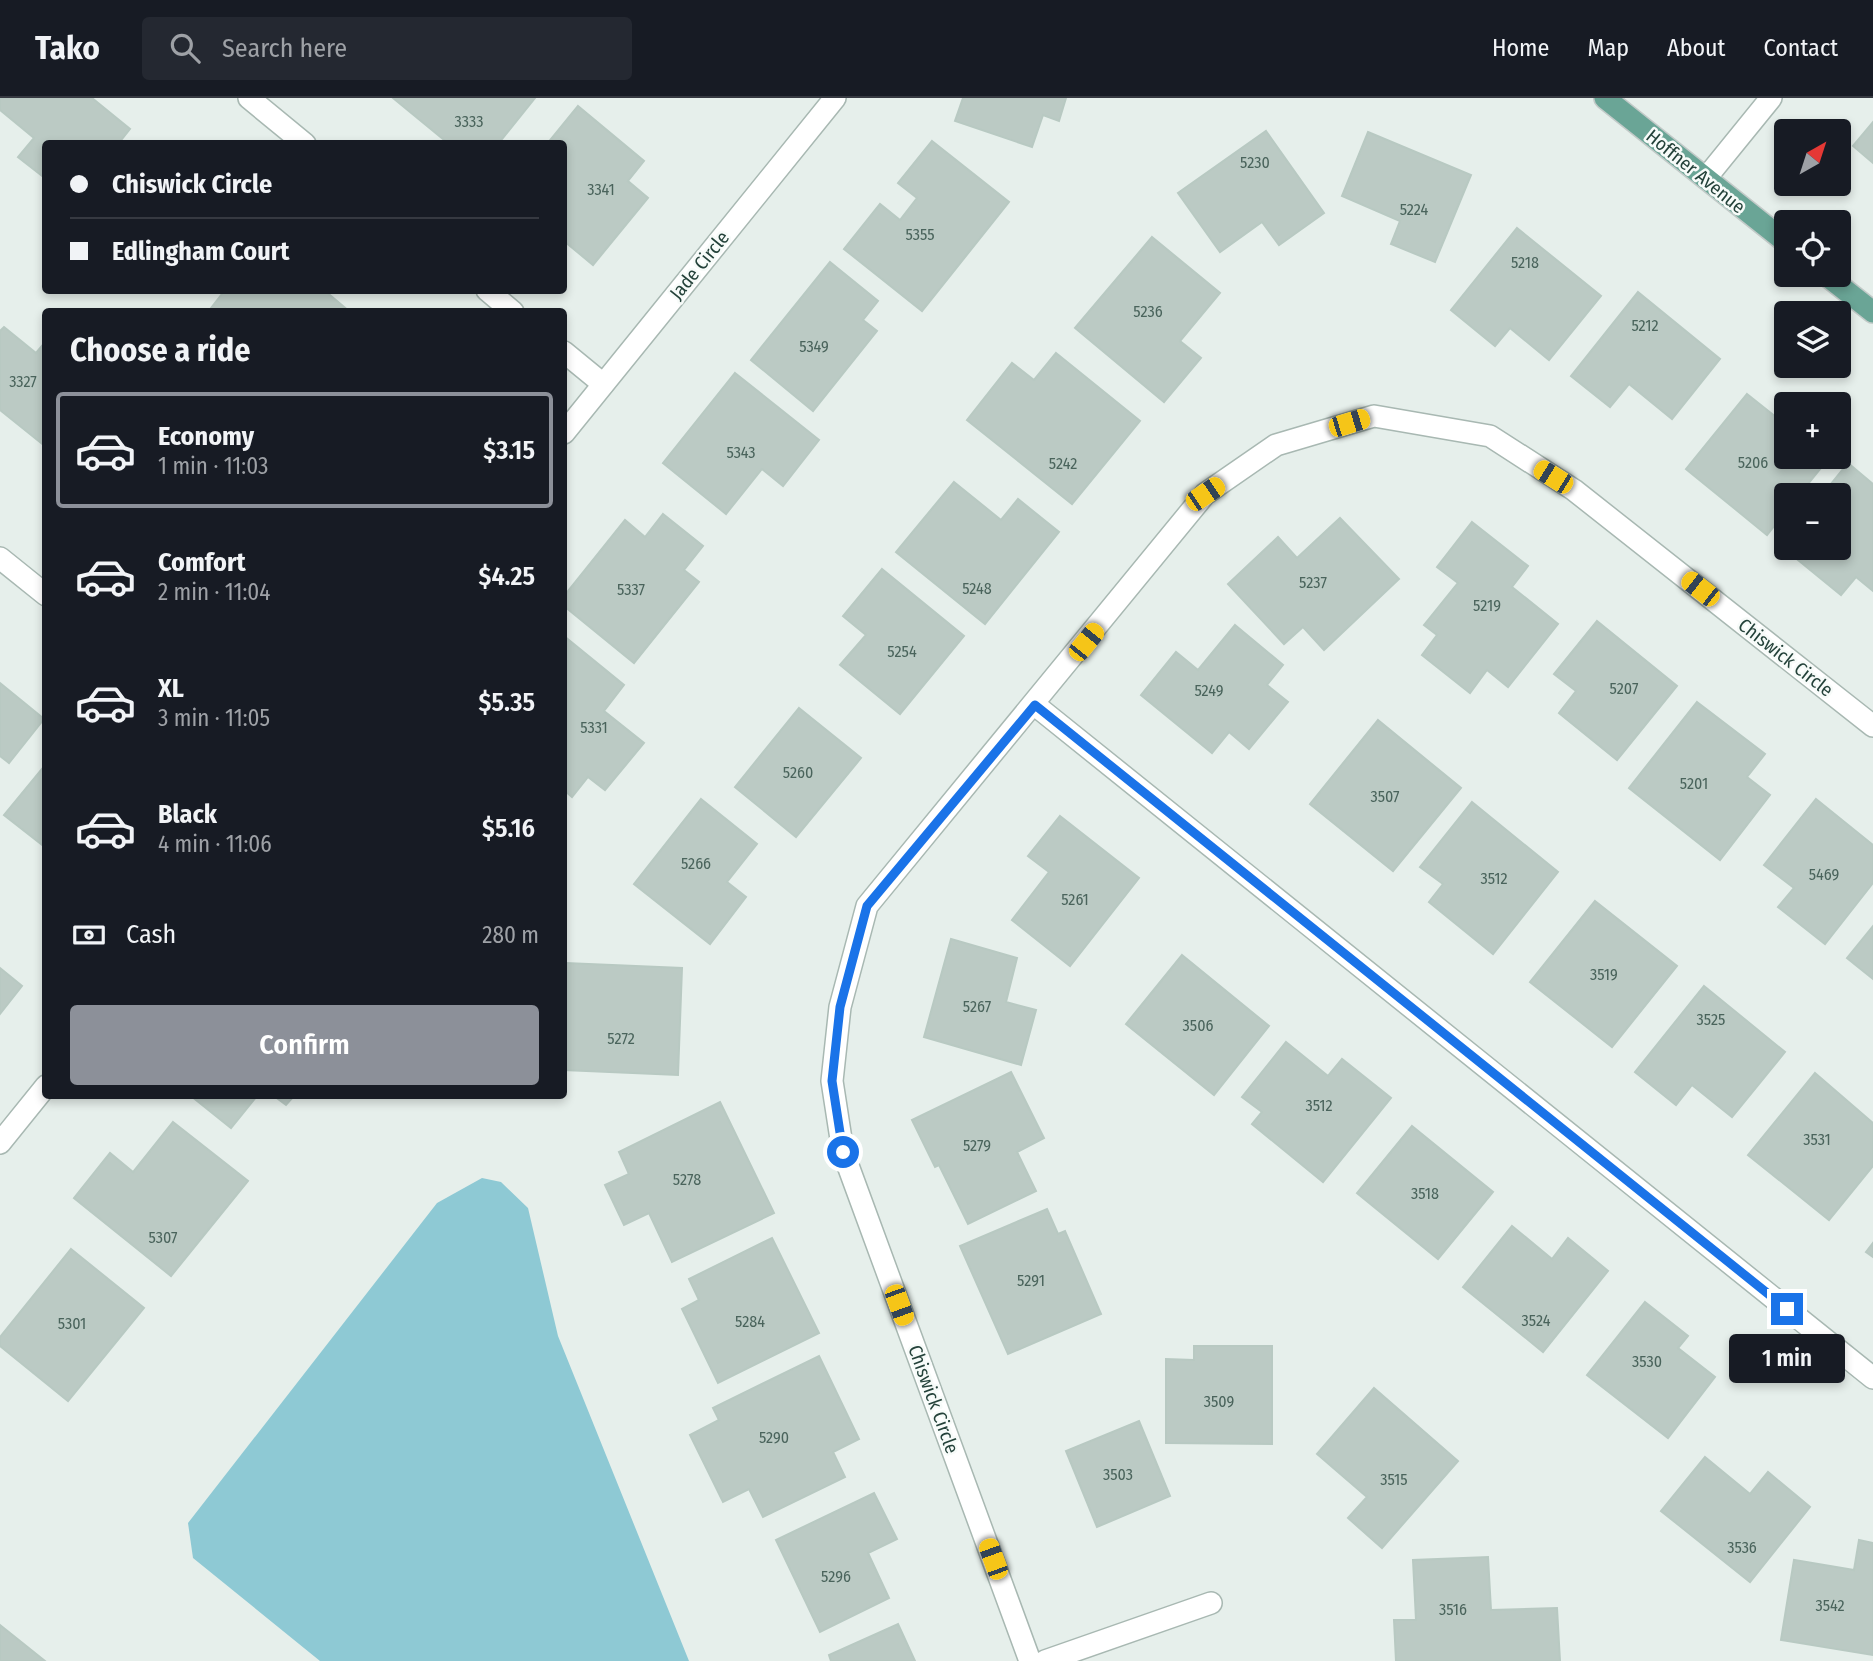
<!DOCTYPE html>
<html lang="en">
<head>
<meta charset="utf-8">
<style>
	:root { --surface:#171b24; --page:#242831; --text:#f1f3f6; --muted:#9ea1a6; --line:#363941; --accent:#8c9099 }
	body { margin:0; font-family:"Fira Sans Condensed",sans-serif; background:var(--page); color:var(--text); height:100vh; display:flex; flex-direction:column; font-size:26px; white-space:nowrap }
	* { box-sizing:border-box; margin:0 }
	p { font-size:23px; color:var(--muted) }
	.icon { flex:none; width:38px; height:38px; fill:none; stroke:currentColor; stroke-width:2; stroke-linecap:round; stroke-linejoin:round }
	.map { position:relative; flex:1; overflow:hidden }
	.drawer { position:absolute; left:42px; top:210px; width:525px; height:791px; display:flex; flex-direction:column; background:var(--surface); border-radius:7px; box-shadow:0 4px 10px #0003 }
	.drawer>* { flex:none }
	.banner { position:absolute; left:42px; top:42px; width:525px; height:154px; border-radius:7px; box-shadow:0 4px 10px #0003; display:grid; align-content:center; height:154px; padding:0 28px; background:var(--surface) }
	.needle { width:46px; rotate:39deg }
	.controls { position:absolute; left:1774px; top:21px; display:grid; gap:14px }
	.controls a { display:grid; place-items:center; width:77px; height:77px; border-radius:7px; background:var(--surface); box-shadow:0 4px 10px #0003; font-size:35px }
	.end { position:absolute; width:32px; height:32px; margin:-16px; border:9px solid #1a73e8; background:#fff; box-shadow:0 0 0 4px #fff }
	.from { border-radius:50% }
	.bubble { position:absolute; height:49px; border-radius:7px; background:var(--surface); box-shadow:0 4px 10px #0003; font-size:23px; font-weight:600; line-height:49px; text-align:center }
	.car { position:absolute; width:21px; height:42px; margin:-21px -10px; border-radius:9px; box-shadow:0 0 5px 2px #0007; background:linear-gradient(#f5c518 24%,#345 0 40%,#f5c518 0 76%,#345 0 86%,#f5c518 0) }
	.banner b { display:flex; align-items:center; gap:24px; height:66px; font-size:26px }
	.banner b+b { border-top:2px solid var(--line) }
	.banner i { width:18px; height:18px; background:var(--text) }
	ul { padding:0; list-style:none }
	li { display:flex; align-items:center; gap:21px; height:116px; margin:0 14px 10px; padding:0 14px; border:4px solid transparent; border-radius:7px }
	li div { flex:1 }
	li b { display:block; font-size:26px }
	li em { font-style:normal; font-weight:600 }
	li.selected { border-color:var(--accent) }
	li>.icon { width:63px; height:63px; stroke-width:1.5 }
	h2 { padding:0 28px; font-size:32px; line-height:84px }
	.pay { display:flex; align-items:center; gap:18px; height:77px; padding:0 28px; font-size:26px }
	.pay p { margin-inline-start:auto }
	.primary-button { display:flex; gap:14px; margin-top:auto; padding:14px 28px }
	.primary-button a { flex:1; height:80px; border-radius:7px; background:var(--accent); color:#fff; font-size:28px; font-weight:600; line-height:80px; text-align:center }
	header { display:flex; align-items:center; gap:42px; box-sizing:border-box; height:98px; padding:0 35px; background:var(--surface); border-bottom:2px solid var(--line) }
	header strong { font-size:33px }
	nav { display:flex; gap:38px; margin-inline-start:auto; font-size:24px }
	.search { width:490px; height:63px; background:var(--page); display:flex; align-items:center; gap:18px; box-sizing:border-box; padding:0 24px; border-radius:7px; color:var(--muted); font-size:26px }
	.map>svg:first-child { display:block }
	.water { fill:#8ec9d4 }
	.building { fill:#bbcac4; stroke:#b8c9c2; stroke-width:2 }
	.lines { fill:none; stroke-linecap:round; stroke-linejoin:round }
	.minor-casing { stroke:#a8b8b2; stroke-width:24 }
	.major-casing { stroke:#c2cac8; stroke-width:24 }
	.minor { stroke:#fff; stroke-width:21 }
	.major { stroke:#6aa596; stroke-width:21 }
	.route { stroke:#1a73e8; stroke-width:9 }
	.labels { text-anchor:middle; stroke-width:5; stroke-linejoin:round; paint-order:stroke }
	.number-label { font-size:16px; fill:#4a645c }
	.street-label { font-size:19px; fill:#24423a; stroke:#f7fbf9 }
</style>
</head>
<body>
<header>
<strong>Tako</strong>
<div class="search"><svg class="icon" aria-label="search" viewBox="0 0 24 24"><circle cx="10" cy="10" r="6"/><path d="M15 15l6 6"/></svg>Search here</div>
<nav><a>Home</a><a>Map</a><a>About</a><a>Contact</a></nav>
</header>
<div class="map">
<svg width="1873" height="1563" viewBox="0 0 1873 1563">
	<rect width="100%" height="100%" fill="#e6efeb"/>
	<path class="water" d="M482,1080L501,1084L528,1110L558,1238L689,1563H320L193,1460L188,1425L437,1105Z"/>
	<g class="building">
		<path d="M0,0H92L130,31L118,46H46V81L18,59L34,40L0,12Z"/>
		<path d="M393,0H535L498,46H449Z"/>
		<path d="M963,0H1066L1059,23L1043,17L1032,49L955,23Z"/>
		<path d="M578,8L644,63L628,83L648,100L593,167L564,143V113L566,110L564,107V46H547Z"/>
		<path d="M1873,24V65L1853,48Z"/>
		<path d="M1266,33L1324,115L1279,147L1262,124L1220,154L1178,95Z"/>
		<path d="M1368,34L1471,77L1435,164L1391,146L1400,123L1342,98Z"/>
		<path d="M932,43L1009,104L922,213L844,151L880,106L900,122L917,100L898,85Z"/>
		<path d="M1517,130L1601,198L1549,262L1510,230L1495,248L1451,212Z"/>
		<path d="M1152,139L1220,195L1180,243L1201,260L1164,304L1075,230Z"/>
		<path d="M830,164L878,203L863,222L877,233L813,313L751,262Z"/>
		<path d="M225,192H324L350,214H208Z"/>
		<path d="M1638,194L1720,261L1672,321L1629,286L1610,309L1571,278Z"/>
		<path d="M4,229L36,255L46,243V349L0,312V233Z"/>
		<path d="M1056,255L1140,323L1072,406L967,322L1012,265L1034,282Z"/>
		<path d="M735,275L819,342L783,388L762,371L726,416L663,365Z"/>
		<path d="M1747,296L1787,328V359H1807L1821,370L1799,397H1787V412L1767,437L1686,371Z"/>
		<path d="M1848,365L1873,386V493L1856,479L1841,497L1781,448L1787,441V450H1839V397H1822Z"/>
		<path d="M954,384L1001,422L1018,401L1059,434L985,526L896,454Z"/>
		<path d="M663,416L703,448L684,472L699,484L634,565L564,508V498L625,422L645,439Z"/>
		<path d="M1340,420L1399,481L1324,552L1303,529L1284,546L1228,486L1278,439L1297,460Z"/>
		<path d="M1472,424L1528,468L1512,489L1558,526L1508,589L1487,572L1470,595L1422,557L1437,537L1424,527L1458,485L1437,469Z"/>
		<path d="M882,471L964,538L900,616L840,567L866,537L843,518Z"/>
		<path d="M1597,523L1677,588L1617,662L1559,615L1576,593L1554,576Z"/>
		<path d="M1235,527L1283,567L1267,587L1288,604L1249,651L1229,634L1212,655L1141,597L1176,554L1198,572Z"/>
		<path d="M564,538L624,587L604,613L644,645L605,692L588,679L572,699L564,692Z"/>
		<path d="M0,585L44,621L9,665L0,658Z"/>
		<path d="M1697,604L1765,656L1747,679L1770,697L1720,762L1629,690Z"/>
		<path d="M799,610L861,660L796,739L735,689Z"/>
		<path d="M1378,622L1461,690L1393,773L1310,706Z"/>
		<path d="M46,666V750L4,717Z"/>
		<path d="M701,701L757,746L727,784L746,799L710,846L634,786Z"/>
		<path d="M1816,701L1873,747V785L1825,846L1778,809L1794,790L1764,767Z"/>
		<path d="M1472,704L1558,774L1493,856L1429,804L1443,786L1420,769Z"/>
		<path d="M1060,718L1139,780L1070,868L1012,822L1049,774L1028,758Z"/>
		<path d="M1595,803L1677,868L1612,949L1530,884Z"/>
		<path d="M1873,828V881L1847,860Z"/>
		<path d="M951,841L1017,860L1006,904L1036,912L1021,967L924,939Z"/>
		<path d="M1182,857L1269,928L1214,997L1126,926Z"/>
		<path d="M565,865L682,870L678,977L564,972Z"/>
		<path d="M0,870L22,888L0,916Z"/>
		<path d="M1704,888L1785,954L1732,1019L1692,987L1676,1007L1635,974Z"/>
		<path d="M1286,944L1328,978L1342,961L1391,1000L1323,1084L1252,1026L1262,1014L1242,999Z"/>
		<path d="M1011,974L1044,1040L1017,1054L1036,1093L968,1126L939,1067L935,1069L912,1022Z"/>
		<path d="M1815,975L1873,1025V1068L1829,1122L1748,1057Z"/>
		<path d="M191,998H257L231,1030Z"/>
		<path d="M274,998H294L286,1007Z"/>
		<path d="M720,1004L774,1115L672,1164L649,1115L624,1127L605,1087L629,1076L619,1054Z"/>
		<path d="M173,1024L248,1083L171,1178L74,1100L110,1055L133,1074Z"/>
		<path d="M1412,1028L1493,1094L1438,1161L1357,1095Z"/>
		<path d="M1047,1111L1058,1136L1065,1133L1101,1216L1008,1256L960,1148Z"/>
		<path d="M1512,1128L1552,1161L1568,1140L1608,1173L1543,1254L1463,1189Z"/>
		<path d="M772,1140L819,1235L718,1285L682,1211L699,1202L689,1181Z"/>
		<path d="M1873,1145V1159L1866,1154Z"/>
		<path d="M71,1151L144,1210L68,1303L0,1248V1239Z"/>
		<path d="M1645,1204L1688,1238L1678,1250L1715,1279L1668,1340L1587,1277Z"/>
		<path d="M1194,1248H1272V1346L1166,1345V1261L1194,1262Z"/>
		<path d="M819,1258L859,1341L833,1354L845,1379L763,1419L749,1391L723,1404L690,1337L719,1322L713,1310Z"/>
		<path d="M1374,1290L1458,1363L1382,1450L1348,1420L1367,1399L1317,1356Z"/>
		<path d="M1139,1323L1170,1398L1097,1429L1066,1353Z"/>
		<path d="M1705,1359L1750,1396L1768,1374L1810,1409L1750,1484L1661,1413Z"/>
		<path d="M874,1395L897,1441L868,1455L889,1500L820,1534L776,1442Z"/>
		<path d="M1859,1442L1873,1445V1557L1781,1542L1794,1462L1854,1472Z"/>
		<path d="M1488,1459L1491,1512L1557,1510L1560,1563H1396L1394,1522H1416L1413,1462Z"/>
		<path d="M898,1526L915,1563H831L829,1557Z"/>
		<path d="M0,1527L45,1563H0Z"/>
	</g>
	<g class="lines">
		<defs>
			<g id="minor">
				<path d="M249,0L305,46"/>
				<path d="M1706,80L1771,0"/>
				<path d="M487,192L513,214"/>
				<path d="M564,254L603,286"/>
				<path d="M564,335L835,0"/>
				<path d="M0,460L46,497"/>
				<path d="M1035,607L1873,1280"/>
				<path d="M0,1045L46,988"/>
				<path d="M1030,1563L843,1054L832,983L840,909L867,808L1205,396L1276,347L1374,318L1490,338L1574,392L1873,628"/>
				<path d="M1045,1563L1211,1505"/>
			</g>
			<g id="major">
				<path d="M1605,0L1787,145"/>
				<path d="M1826,177L1873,214"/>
			</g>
		</defs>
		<use href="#minor" class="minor-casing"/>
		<use href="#major" class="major-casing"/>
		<use href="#minor" class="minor"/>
		<use href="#major" class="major"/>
	</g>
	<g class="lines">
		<path class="route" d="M843,1054L832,983L840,909L867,808L1035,607L1787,1211"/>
	</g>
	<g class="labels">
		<g class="number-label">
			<text x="469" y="29">3333</text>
			<text x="1255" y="70">5230</text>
			<text x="601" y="97">3341</text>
			<text x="1414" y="117">5224</text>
			<text x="920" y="142">5355</text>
			<text x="1525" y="170">5218</text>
			<text x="1148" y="219">5236</text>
			<text x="1645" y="233">5212</text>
			<text x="814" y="254">5349</text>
			<text x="23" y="289">3327</text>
			<text x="741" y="360">5343</text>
			<text x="1753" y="370">5206</text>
			<text x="1063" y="371">5242</text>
			<text x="1313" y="490">5237</text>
			<text x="977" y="496">5248</text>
			<text x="631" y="497">5337</text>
			<text x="1487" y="513">5219</text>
			<text x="902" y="559">5254</text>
			<text x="1624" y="596">5207</text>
			<text x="1209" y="598">5249</text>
			<text x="594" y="635">5331</text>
			<text x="798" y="680">5260</text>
			<text x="1694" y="691">5201</text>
			<text x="1385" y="704">3507</text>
			<text x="696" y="771">5266</text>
			<text x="1824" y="782">5469</text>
			<text x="1494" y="786">3512</text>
			<text x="1075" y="807">5261</text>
			<text x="1604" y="882">3519</text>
			<text x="977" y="914">5267</text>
			<text x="1711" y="927">3525</text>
			<text x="1198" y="933">3506</text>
			<text x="621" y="946">5272</text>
			<text x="1319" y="1013">3512</text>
			<text x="1817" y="1047">3531</text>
			<text x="977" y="1053">5279</text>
			<text x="687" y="1087">5278</text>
			<text x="1425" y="1101">3518</text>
			<text x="163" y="1145">5307</text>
			<text x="1031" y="1188">5291</text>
			<text x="1536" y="1228">3524</text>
			<text x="750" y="1229">5284</text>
			<text x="72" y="1231">5301</text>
			<text x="1647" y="1269">3530</text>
			<text x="1219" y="1309">3509</text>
			<text x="774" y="1345">5290</text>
			<text x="1118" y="1382">3503</text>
			<text x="1394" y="1387">3515</text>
			<text x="1742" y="1455">3536</text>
			<text x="836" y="1484">5296</text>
			<text x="1830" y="1513">3542</text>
			<text x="1453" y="1517">3516</text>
		</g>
		<g class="street-label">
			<text transform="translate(1696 73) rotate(39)" y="7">Hoffner Avenue</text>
			<text transform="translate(699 167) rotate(-51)" y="7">Jade Circle</text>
			<text transform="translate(1786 559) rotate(38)" y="7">Chiswick Circle</text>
			<text transform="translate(934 1301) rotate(70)" y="7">Chiswick Circle</text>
		</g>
	</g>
</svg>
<div class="controls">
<a><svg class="needle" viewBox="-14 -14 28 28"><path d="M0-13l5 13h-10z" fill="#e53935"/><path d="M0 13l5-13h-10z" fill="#9ea1a6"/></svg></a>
<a><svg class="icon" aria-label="locate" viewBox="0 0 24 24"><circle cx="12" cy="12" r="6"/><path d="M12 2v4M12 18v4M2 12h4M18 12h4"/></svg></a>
<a><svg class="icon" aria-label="layers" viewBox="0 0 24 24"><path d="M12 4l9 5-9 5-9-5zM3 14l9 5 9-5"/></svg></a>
<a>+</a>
<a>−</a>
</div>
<i class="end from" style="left:843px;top:1054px"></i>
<i class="end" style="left:1787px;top:1211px"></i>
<div class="bubble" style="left:1729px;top:1236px;width:116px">1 min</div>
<i class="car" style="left:1349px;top:325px;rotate:73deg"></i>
<i class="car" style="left:1553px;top:379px;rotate:302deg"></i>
<i class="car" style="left:1205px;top:396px;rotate:56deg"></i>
<i class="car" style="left:1700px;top:491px;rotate:308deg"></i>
<i class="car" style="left:1086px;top:544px;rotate:39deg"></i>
<i class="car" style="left:899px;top:1207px;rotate:160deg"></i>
<i class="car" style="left:993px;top:1461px;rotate:340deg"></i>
<div class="banner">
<b><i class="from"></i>Chiswick Circle</b>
<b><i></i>Edlingham Court</b>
</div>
<section class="drawer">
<h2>Choose a ride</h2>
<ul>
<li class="selected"><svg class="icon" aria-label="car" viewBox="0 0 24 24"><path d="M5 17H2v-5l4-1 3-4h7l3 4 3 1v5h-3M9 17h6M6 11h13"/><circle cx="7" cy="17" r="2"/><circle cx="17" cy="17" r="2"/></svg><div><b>Economy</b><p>1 min · 11:03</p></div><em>$3.15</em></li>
<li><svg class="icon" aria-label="car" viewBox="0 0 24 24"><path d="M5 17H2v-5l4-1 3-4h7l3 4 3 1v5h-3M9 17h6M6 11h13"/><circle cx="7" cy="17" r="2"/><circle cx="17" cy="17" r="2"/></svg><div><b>Comfort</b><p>2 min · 11:04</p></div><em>$4.25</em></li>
<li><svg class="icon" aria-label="car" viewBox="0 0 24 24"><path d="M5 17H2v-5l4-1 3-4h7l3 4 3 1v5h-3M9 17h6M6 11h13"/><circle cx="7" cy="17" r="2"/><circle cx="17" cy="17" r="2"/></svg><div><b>XL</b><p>3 min · 11:05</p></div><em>$5.35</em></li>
<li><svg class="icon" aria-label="car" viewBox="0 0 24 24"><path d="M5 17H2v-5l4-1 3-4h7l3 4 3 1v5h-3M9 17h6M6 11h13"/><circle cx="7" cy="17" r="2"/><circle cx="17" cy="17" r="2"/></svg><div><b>Black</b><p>4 min · 11:06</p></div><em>$5.16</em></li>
</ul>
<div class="pay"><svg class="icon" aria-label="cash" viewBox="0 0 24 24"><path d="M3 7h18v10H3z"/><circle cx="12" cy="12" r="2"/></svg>Cash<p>280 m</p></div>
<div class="primary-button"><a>Confirm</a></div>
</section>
</div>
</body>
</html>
